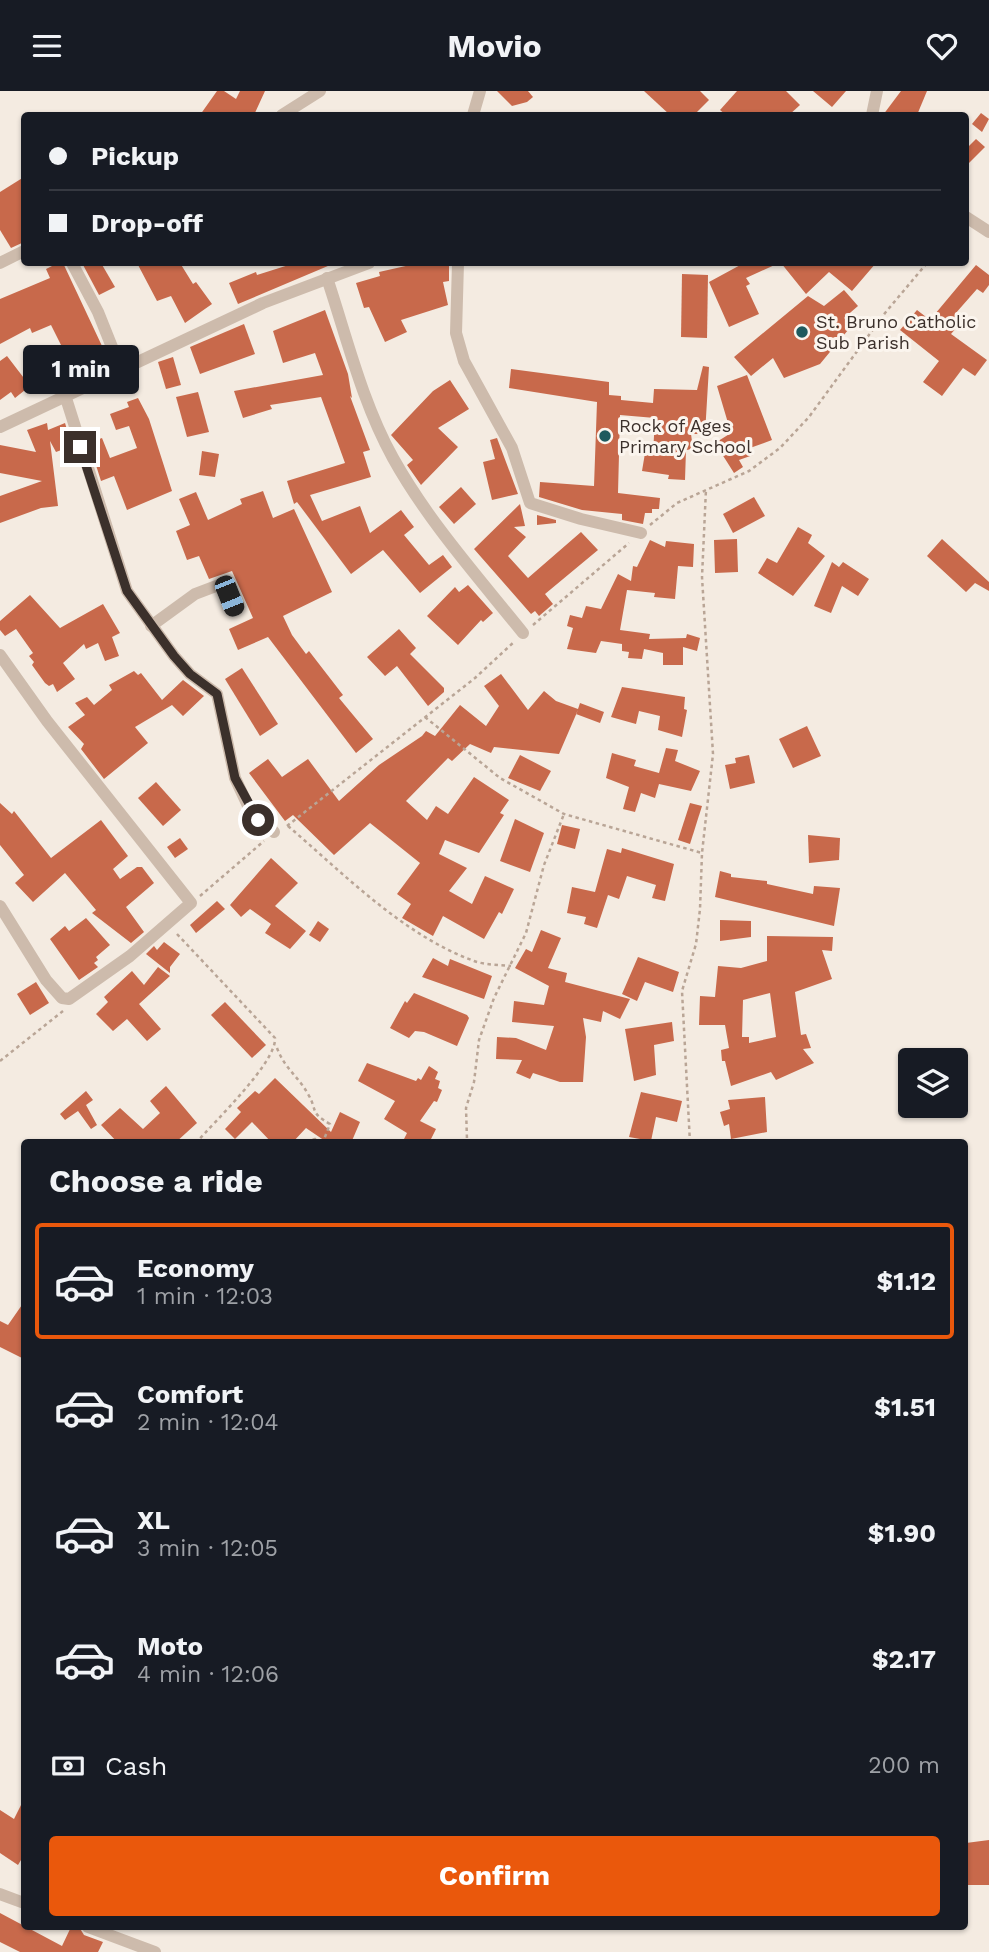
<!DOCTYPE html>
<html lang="en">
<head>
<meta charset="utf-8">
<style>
	:root { --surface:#171b24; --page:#242831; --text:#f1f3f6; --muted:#9ea1a6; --line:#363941; --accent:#ea580c }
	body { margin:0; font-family:"Work Sans",sans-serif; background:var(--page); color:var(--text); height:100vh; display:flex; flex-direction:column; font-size:26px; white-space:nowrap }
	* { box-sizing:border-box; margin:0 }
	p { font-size:23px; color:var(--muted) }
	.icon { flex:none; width:38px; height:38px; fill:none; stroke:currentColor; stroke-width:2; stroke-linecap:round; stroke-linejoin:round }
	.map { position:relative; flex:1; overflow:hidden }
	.sheet { position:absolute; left:21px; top:1048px; width:947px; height:791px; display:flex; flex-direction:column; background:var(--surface); border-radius:7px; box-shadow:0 2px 5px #0004 }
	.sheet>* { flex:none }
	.top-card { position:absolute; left:21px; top:21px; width:948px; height:154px; border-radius:7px; box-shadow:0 2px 5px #0004; display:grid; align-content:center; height:154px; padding:0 28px; background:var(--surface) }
	.buttons { position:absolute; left:898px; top:957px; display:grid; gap:14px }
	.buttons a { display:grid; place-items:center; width:70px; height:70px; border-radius:7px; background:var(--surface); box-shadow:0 2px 5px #0004; font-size:35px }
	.end { position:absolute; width:32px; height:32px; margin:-16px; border:9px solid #3b302b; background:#fff; box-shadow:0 0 0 4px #fff }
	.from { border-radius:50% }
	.bubble { position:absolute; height:49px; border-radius:7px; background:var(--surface); box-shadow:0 2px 5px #0004; font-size:23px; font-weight:700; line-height:49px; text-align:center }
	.car { position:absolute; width:21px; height:42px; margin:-21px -10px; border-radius:9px; box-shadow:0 0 5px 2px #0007; background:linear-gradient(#222 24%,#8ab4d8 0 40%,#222 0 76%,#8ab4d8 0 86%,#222 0) }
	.top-card b { display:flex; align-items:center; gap:24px; height:66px; font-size:26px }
	.top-card b+b { border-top:2px solid var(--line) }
	.top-card i { width:18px; height:18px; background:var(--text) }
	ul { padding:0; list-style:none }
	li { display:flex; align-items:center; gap:21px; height:116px; margin:0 14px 10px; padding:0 14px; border:4px solid transparent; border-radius:7px }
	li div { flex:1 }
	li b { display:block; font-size:26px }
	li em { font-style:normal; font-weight:700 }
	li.on { border-color:var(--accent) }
	li>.icon { width:63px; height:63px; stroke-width:1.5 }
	h2 { padding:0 28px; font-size:32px; line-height:84px }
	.pay { display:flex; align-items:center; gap:18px; height:77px; padding:0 28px; font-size:26px }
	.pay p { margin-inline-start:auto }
	.button { display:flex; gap:14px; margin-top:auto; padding:14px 28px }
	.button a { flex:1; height:80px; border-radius:7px; background:var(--accent); color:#fff; font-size:28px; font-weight:700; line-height:80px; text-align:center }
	header { display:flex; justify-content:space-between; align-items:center; height:91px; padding:0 28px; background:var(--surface); font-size:32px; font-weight:700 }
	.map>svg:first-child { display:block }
	.building { fill:#c8694b; fill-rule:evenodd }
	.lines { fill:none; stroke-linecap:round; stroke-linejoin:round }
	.path { stroke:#b9a596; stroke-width:2.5; stroke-dasharray:3.5 3.5; stroke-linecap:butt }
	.street { stroke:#cdbbac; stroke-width:12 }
	.route { stroke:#3b302b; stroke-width:9 }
	.poi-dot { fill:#1f5a5e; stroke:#fbf5ee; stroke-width:2.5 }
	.labels { text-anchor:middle; stroke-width:6; stroke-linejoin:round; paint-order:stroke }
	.poi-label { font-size:18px; fill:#3b302b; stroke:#fbf5ee; text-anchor:start }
</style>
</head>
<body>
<header><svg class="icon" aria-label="menu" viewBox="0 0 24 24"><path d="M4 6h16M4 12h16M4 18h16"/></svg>Movio<svg class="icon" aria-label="heart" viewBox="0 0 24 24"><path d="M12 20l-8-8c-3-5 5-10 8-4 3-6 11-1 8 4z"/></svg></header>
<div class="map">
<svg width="989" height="1861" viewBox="0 0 989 1861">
	<rect width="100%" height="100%" fill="#f4ebe1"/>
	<g class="building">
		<path d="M217,0H224L236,8L240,0H265L254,24H200Z"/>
		<path d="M497,0H528L533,6L527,11L512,15Z"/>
		<path d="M644,0H700L709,9L694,24H670Z"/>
		<path d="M737,0H786L800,14L789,24H726L720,19Z"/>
		<path d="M813,0H846L832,16Z"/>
		<path d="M901,0H927L917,24H883Z"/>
		<path d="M981,22L989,28L982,41L972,33Z"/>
		<path d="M976,48L985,56L966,75V58Z"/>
		<path d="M24,86V151L11,157L0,139V101Z"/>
		<path d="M58,172H63L102,255L69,270L51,234L32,242L30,237L0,253V208L50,187L46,178Z"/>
		<path d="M82,172H101L115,196L99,204Z"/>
		<path d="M137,172H180L193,193L196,191L212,213L185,232L171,205L157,210Z"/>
		<path d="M295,172H335L238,213L229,192L256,181L257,184Z"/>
		<path d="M419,172H449V190L443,191L448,214L401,229L407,241L385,251L369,216L364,217L356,192L380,185L379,181Z"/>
		<path d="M744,172H779L746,187L750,193L746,195L759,223L729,236L709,191Z"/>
		<path d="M781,172H876L852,200L829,181L806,203Z"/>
		<path d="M976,174L989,184V194L983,202L977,198L955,223L963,229L951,243L987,269L975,285L963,277L942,305L923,291L939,270L900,239L917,219L930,229Z"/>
		<path d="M682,183L708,184L707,247L681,246Z"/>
		<path d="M844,199L858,215L844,227L853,233L820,273L784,287L773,267L751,285L734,266L808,205L824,215Z"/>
		<path d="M325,219L348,283L352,307L350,305L370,359L363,361L371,386L310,404L322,430L360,415L370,442L401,419L414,436L404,444L429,474L443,464L452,476L420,502L383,459L351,483L297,411L294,413L287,390L345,372L321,306L270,314L272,318L243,327L234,300L323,284L315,262L283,272L273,240Z"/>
		<path d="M244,233L255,263L200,283L190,256Z"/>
		<path d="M7,265L30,295L15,307L11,301L0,309V270Z"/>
		<path d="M173,266L181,294L166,298L158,271Z"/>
		<path d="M703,275L709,276L705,343H691L693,358L686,359L685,389L668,388L669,384L642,380L645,362L653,363L655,327L620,324L618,402L660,407L659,418H652V422H645L643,433L622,429V423L582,419L539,406L540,391L594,395L597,311L509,297L511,278L609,291V304L621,305V309L653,312L654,298L697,299Z"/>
		<path d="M747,284L772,349L750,357L753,364L739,369L743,376L734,382L715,352L731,342L717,295Z"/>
		<path d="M450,289L469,318L438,337L458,356L421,394L407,374L413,369L391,344L433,300Z"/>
		<path d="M198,301L209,341L187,346L176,306Z"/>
		<path d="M138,307L149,328L172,400L127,419L114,385L101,390L89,352L102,347L110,367L137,357L129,335L116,339L110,323L129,316L127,311Z"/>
		<path d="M47,332L48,339L65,332L72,355L56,361L50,350L58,415L41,417L0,432V405L42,390L0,382V354L36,361L27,339Z"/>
		<path d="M497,347L518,403L492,409L483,371L495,368L490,349Z"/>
		<path d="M202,360L219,363L215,386L199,384Z"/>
		<path d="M461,396L476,413L454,433L439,416Z"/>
		<path d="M263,400L273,427L294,418L332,501L283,525L292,544L306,563L309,560L343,604L339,607L373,648L356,662L268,546L238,559L229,538L253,527L232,480L209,488L199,465L187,469L176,440L190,434L179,408L196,401L208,429L242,413L240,408Z"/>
		<path d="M754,406L765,425L733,442L723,423Z"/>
		<path d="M520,413L525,435L514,436L526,446L508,465L528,487L581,441L598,459L545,503L553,513L539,525L535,520L531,523L474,458Z"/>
		<path d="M537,424L556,429V432L537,434Z"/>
		<path d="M798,436L812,444L808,452L825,465L793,505L758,482L767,467L777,472Z"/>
		<path d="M737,448L738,481L715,482L714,449Z"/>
		<path d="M942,448L989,491V500L975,492L966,501L927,465Z"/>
		<path d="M650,449L665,456L666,450L694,453L693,476L678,475L675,508L654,506L655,502L627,499L620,539L650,543L649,548L686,547L687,543L700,547L697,560L683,556V574H663V562L644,558L642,568L628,567L629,561L622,560V553L601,550L596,562L567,558L573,537L567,535L570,524L582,527L586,515L601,518L618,483L631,490L633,475L637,476Z"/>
		<path d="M832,471L839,476L843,471L869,488L858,505L842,495L831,522L814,515Z"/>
		<path d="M468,494L493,522L483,531L481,529L458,554L427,525L455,496L459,501Z"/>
		<path d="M30,504L60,537L103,513L120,542L112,546L119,565L105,570L98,552L86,558L84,553L63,572L75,588L57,601L53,593L49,595L45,592L32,574L34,571L29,565L33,562L16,538L5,545L0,539V530Z"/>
		<path d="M399,538L416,557L410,563L444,597V601L428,615L397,575L385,585L367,566Z"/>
		<path d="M242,577L278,633L260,645L225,588Z"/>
		<path d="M134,580L138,584L141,582L162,609L183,589L204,605L183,625L172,614L135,636L148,652L104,688L81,658L84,653L68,636L85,624L75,612L87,606L94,614L112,599L109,594Z"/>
		<path d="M501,583L528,619L544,600L556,610L578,618L580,612L604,621L600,632L576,623L578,619L559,663L494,656L491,662L470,653L452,670L448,667L406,710L427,729L436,715L448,723L474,686L509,709L500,722L504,724L479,762L445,749L439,763L467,777L449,800L472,813L485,785L514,798L502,823L499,821L484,848L443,825L433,845L402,827L411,813L397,803L420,772L370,732L334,764L293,724L285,730L249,682L268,668L282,686L308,668L339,710L379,674L422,645L426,640L435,645L460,614L486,635L499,615L484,595Z"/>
		<path d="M622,596L685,606L684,618L687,619L682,646L658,639L660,625L639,620L636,633L611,626Z"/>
		<path d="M807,635L821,665L793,677L779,648Z"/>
		<path d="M666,657L678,659L675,670L700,680L691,700L659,693L655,707L641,702L635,721L623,718L629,696L606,687L612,662L636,669L634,675L659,682Z"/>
		<path d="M520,664L551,680L540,700L508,687Z"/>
		<path d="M749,664L755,692L730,698L725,674L736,672L735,667Z"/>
		<path d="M156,691L181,719L163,735L138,707Z"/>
		<path d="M0,712L12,723L14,720L51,767L101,729L128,765L113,778L120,788L137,776H142L154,792L126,816L144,841L131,852L92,822L96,819L65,782L33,811L15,792L24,784L0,754Z"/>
		<path d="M690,712L702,715L690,753L678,749Z"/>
		<path d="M515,728L544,742L530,781L500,770Z"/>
		<path d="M562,734L580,738L575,758L557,753Z"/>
		<path d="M808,744L840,747L839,769L809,772Z"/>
		<path d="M180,747L188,758L175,767L167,756Z"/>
		<path d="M622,757L674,773L665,810L652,807L656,794L627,785L619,808L608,804L597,837L584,833L586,826L567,822L572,796L595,801L607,758L621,762Z"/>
		<path d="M271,767L298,792L275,815L306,840L290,858L265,842L271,833L253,820L250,818L241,826L230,814Z"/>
		<path d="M720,780L731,783V786L767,790V793L813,803L814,795L840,797L834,835L715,806Z"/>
		<path d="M217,810L225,818L196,842L190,834Z"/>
		<path d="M86,827L110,854L96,866L98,869L94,872L98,876L79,889L50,848L65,835L69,840Z"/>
		<path d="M720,829L751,830V846L720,850Z"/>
		<path d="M318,830L329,838L320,851L309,844Z"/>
		<path d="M541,839L561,847L548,877L567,882L565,891L630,908L620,928L603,920L601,931L583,927L586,946L583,991H560L533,982L530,988L516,982L522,969L496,968L497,946L516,947L546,959L554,935L512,931L514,910L544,914L549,895L515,877L526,858L532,861Z"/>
		<path d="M767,845L833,846L832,860L822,859L832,888L795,901L801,944L806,943L811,957L803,958L814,972L776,989L771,981L731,995L725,970H722L721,959L729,957L725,934H699L700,905L715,906L718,875L741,877L767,870ZM770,902L776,946L749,952V946H742L743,909Z"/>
		<path d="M164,851L180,863L170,876V882L146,863L154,855L157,859Z"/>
		<path d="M638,866L679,881L673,901L645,891L637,910L622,903Z"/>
		<path d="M433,867L448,875L450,868L492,885L484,908L422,886Z"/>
		<path d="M158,876L170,885L139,913L161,938L147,950L127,928L113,940L96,923L108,911L104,906L132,880L144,894Z"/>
		<path d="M36,891L49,912L30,924L17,903Z"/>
		<path d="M414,902L467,924L469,927L457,955L424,941L415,940L409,947L390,937L405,910L407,912Z"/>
		<path d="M225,911L266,954L252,967L211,924Z"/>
		<path d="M672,931L674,950L654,954L656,984L634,990L625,938Z"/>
		<path d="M367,972L416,990L418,987L421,989L429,975L438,981L435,988L440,990L438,997L442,999L437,1011L434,1010L420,1030L436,1038L429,1052H402L407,1042L384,1028L395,1010L358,990Z"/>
		<path d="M275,987L331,1041L340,1021L360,1031L351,1052L337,1048V1052H328L306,1037L292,1052H272L252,1031L235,1048L225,1038L241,1021L237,1017L255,1000L259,1003Z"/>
		<path d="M166,995L197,1032L175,1052H118L101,1034L120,1017L143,1038L160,1022L150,1010Z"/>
		<path d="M86,1000L93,1009L86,1014L97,1034L91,1038L78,1020L65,1029L60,1023Z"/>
		<path d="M641,1001L682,1010L677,1031L656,1026L651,1050L629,1046Z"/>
		<path d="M765,1006L767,1041L731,1048L729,1033L724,1035L720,1021L730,1018L728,1009Z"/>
		<path d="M24,1211V1268L0,1256V1230L8,1234Z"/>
		<path d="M24,1708V1764L18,1774L0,1762V1719L14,1728Z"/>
		<path d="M989,1749V1794H964L966,1752Z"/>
		<path d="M0,1822L62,1855L71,1836H79L84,1844L103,1851L98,1861H20L0,1851Z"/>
	</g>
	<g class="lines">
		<g class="path">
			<path d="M650,434L677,412L749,380L780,357L809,326L885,222L927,172"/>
			<path d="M533,534L629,452"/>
			<path d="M425,626L500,687L564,723L702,762"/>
			<path d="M287,735L475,587L515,550"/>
			<path d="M288,735C344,783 403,844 474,870C485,874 500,874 511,875"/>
			<path d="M200,805L264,750"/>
			<path d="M177,843L275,947C277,971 213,1032 196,1052"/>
			<path d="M277,957C285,978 298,985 308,1003C318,1020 309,1021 330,1033L323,1051"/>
			<path d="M0,970L63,920"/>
			<path d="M108,1049L111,1052"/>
			<path d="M299,1052L315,1048L325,1052"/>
			<path d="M463,1052L467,1049L466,1017L474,991L479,949L494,907L526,842L544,774L564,723"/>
			<path d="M690,1052L682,900L696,853L700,818L702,762L713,663L702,486L706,398"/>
		</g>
		<g class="street">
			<path d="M282,24L320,0"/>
			<path d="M473,24L480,0"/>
			<path d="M872,24L877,0"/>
			<path d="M966,126L989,141"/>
			<path d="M0,172L24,160"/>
			<path d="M72,172L98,221L120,276"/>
			<path d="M458,172L456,242L464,270L512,357L530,412L581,428L641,442"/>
			<path d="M327,187C347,247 362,311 393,367C428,430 478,486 523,542"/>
			<path d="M65,304L127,500L174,565L190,583L217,603L235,687L250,719L274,741"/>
			<path d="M0,336L263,212L369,172"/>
			<path d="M151,535L195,503L224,492L234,518"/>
			<path d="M0,564L47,630L191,812L130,865L69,908L62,907L46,889L0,815"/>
			<path d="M0,1803L24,1812"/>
			<path d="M88,1836L155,1861"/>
		</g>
	</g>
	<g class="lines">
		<path class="route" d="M80,356L127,500L174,565L190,583L217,603L235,687L258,729"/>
	</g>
	<g class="poi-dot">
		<circle cx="802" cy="241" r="7"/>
		<circle cx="605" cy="345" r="7"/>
	</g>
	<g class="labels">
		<g class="poi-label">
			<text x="816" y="237">St. Bruno Catholic<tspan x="816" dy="21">Sub Parish</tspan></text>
			<text x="619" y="341">Rock of Ages<tspan x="619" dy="21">Primary School</tspan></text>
		</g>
	</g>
</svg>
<div class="buttons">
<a><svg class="icon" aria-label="layers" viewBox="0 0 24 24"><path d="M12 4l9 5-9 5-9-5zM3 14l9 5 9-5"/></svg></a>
</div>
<i class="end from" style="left:258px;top:729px"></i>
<i class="end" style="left:80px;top:356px"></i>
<div class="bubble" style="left:23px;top:254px;width:116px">1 min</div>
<i class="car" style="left:229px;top:505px;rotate:158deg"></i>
<div class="top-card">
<b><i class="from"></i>Pickup</b>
<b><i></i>Drop-off</b>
</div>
<section class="sheet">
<h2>Choose a ride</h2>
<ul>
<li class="on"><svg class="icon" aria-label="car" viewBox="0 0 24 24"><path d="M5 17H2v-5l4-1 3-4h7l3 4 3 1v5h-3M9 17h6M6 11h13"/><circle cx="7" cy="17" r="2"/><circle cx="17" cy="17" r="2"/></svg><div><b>Economy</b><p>1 min · 12:03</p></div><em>$1.12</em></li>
<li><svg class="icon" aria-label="car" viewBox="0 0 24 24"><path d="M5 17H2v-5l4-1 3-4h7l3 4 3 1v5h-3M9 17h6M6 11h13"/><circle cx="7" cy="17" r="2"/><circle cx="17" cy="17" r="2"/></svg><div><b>Comfort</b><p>2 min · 12:04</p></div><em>$1.51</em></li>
<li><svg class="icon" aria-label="car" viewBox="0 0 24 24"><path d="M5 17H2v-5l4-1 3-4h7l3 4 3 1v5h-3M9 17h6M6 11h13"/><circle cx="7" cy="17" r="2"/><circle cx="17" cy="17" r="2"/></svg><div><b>XL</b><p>3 min · 12:05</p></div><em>$1.90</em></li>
<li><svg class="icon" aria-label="car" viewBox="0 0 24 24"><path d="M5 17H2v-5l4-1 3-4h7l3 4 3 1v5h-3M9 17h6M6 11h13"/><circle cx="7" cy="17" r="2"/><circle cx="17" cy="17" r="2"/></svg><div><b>Moto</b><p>4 min · 12:06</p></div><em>$2.17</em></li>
</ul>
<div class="pay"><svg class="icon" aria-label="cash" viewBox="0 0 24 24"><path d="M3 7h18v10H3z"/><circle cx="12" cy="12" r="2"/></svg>Cash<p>200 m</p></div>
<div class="button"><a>Confirm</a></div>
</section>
</div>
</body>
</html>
